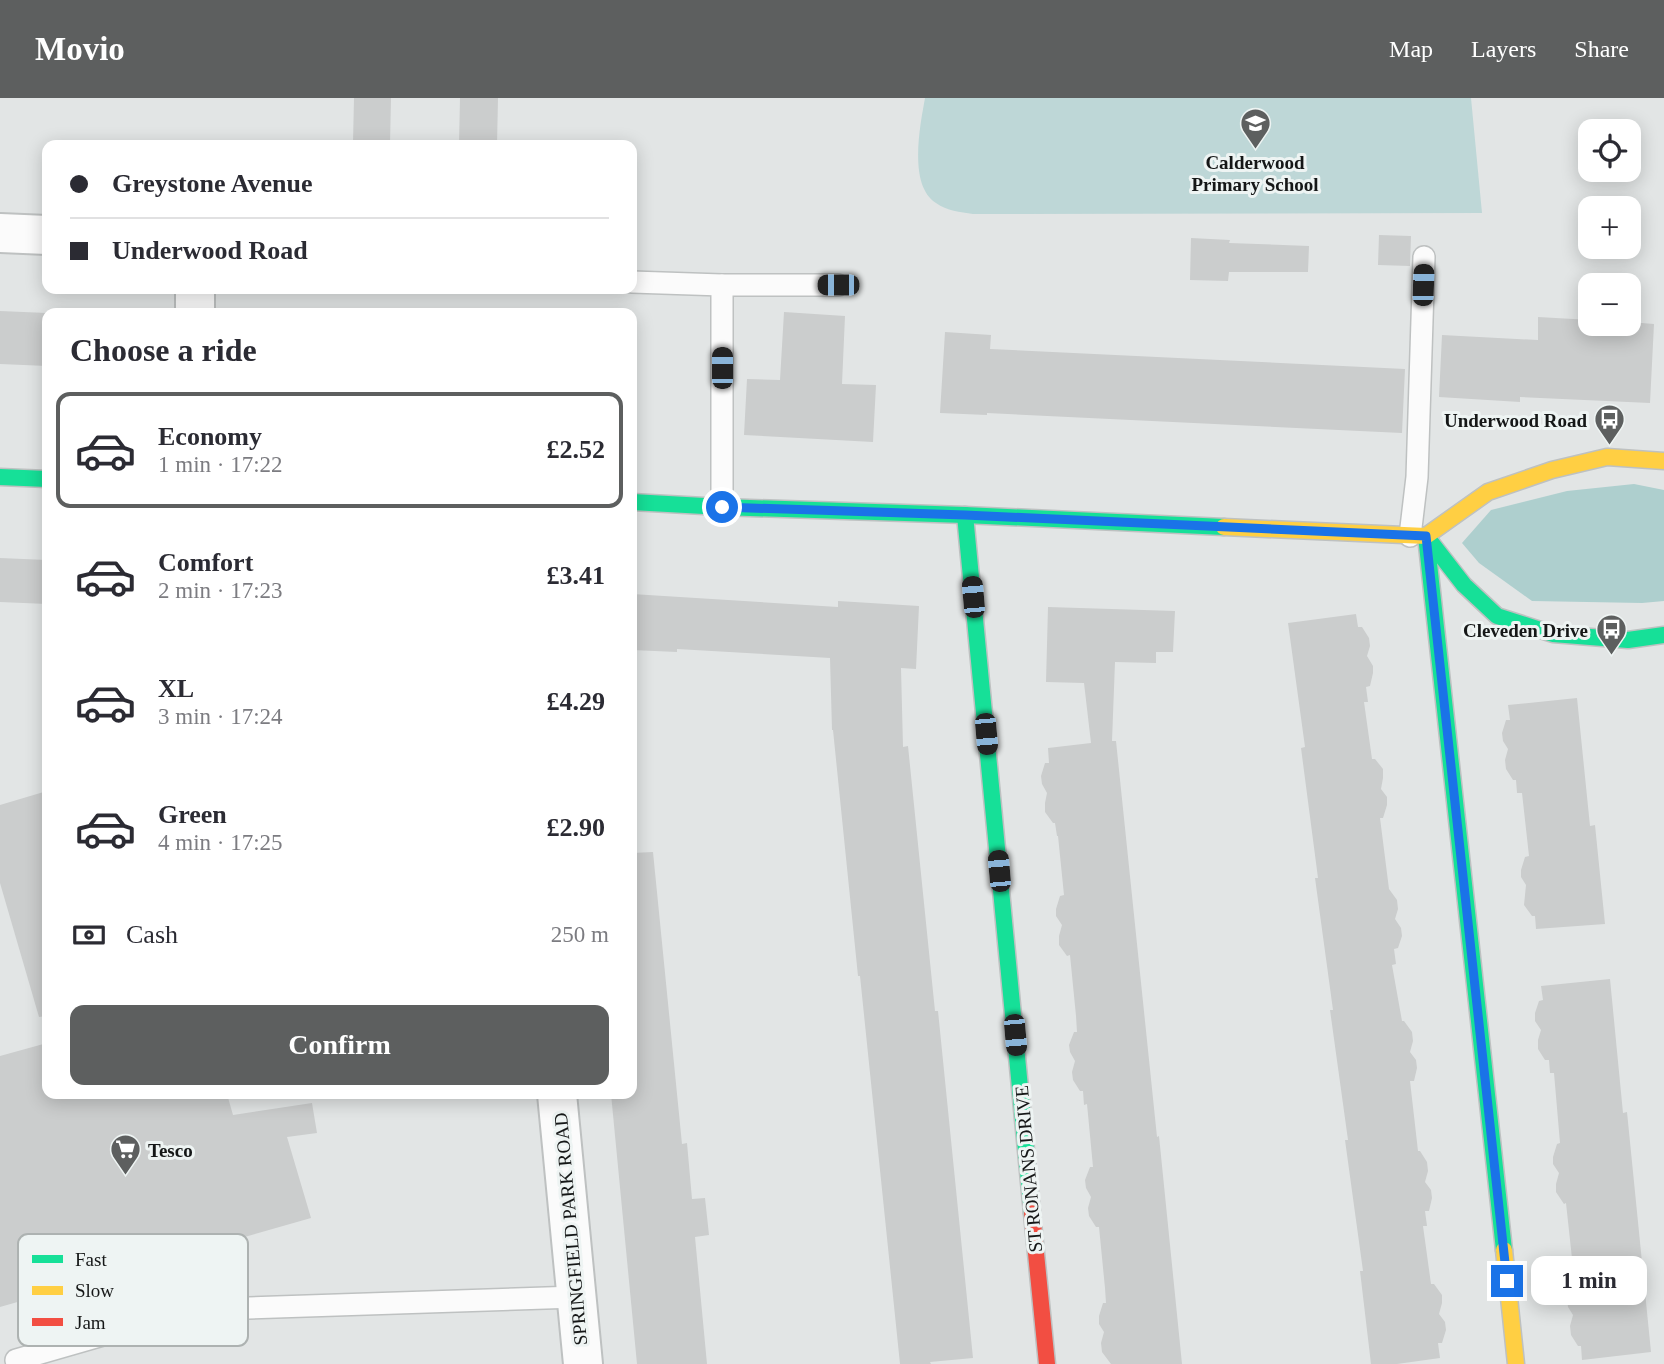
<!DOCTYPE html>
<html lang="en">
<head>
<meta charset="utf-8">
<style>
	:root { --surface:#fff; --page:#f2f2f3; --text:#2b2b33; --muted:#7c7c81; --line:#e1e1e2; --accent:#5d5f5f }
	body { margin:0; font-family:Georgia,serif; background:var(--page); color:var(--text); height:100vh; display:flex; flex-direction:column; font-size:26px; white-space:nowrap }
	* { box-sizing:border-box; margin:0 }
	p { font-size:23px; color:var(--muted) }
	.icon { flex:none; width:38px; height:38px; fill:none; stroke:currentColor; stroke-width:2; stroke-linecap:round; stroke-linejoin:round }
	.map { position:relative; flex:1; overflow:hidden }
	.side { position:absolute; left:42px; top:210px; width:595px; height:791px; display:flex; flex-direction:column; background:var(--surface); border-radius:14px; box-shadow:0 4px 18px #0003 }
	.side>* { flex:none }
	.top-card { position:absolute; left:42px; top:42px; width:595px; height:154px; border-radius:14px; box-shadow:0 4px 18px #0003; display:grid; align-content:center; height:154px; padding:0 28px; background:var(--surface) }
	.tools { position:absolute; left:1578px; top:21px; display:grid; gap:14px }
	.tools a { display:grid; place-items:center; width:63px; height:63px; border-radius:14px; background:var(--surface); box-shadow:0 4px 18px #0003; font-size:35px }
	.end { position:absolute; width:32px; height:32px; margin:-16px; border:9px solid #1a73e8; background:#fff; box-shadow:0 0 0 4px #fff }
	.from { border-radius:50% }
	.bubble { position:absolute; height:49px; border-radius:14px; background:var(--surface); box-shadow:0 4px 18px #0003; font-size:23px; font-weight:700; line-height:49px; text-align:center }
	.car { position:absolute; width:21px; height:42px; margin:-21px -10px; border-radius:9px; box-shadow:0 0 5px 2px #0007; background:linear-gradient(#222 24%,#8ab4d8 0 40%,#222 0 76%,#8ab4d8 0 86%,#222 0) }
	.top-card b { display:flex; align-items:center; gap:24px; height:66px; font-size:26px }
	.top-card b+b { border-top:2px solid var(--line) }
	.top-card i { width:18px; height:18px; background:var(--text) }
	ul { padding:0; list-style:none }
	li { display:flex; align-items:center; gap:21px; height:116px; margin:0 14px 10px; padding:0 14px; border:4px solid transparent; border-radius:14px }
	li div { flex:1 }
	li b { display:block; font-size:26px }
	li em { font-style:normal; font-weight:700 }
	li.selected { border-color:var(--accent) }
	li>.icon { width:63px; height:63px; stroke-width:1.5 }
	h2 { padding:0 28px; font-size:32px; line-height:84px }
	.pay { display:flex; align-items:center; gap:18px; height:77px; padding:0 28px; font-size:26px }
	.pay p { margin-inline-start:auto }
	.cta { display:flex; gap:14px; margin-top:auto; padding:14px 28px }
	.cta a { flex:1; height:80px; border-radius:14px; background:var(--accent); color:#fff; font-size:28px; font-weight:700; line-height:80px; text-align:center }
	header { display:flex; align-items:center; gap:42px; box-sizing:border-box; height:98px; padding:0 35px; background:var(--accent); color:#fff }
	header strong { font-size:33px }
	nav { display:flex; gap:38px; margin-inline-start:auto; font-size:24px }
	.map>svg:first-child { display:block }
	.green { fill:#bed7d7 }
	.forest { fill:#aecfce }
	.building { fill:#cbcdcd }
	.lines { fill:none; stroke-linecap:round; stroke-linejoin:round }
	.lane-casing { stroke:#bec1c1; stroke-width:24 }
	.street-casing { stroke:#bec1c1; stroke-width:42 }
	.fast-casing { stroke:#bec1c1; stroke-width:19 }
	.slow-casing { stroke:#bec1c1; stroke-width:19 }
	.jam-casing { stroke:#bec1c1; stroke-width:19 }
	.lane { stroke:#fbfbfb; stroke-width:21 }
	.street { stroke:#fbfbfb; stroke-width:38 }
	.fast { stroke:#16e098; stroke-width:16 }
	.slow { stroke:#ffcf43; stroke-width:16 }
	.jam { stroke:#f24e42; stroke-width:16 }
	.route { stroke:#1a73e8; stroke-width:9 }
	.labels { text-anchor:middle; stroke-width:6; stroke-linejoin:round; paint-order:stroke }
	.poi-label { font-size:19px; font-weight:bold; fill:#151717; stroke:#eef4f3; text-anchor:end }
	.street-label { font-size:19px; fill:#151717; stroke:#eef4f3 }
	.key { fill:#eef4f3; stroke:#adb2b1; stroke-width:2 }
	.key-label { font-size:19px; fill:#151717 }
</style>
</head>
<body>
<header>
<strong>Movio</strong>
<nav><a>Map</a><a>Layers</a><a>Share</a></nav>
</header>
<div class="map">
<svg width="1664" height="1266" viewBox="0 0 1664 1266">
	<rect width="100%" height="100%" fill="#e2e5e5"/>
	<path class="green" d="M925,0H1471L1482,115L973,116C960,114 947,113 936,105C908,87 920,28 925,0Z"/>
	<path class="forest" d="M1634,386L1664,392V503L1642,505L1532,503L1479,465L1462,445L1491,412L1567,393Z"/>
	<g class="building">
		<path d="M354,0H391L390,46L353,45Z"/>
		<path d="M460,0H498L497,47H459Z"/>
		<path d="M1379,137L1411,138L1410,168L1378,167Z"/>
		<path d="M1191,140L1230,142L1229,145L1309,148L1308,174H1229L1228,183L1190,182Z"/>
		<path d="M0,213L47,215V268L0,266Z"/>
		<path d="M784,214L845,218L842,286L876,287L873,344L744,337L747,281L780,282Z"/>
		<path d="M1538,219L1591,222V226H1629V224L1654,226L1650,305L1520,299V304L1439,299L1442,237L1538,242Z"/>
		<path d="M945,234L991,237L990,251L1405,271L1402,335L987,315V317L940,315Z"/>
		<path d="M0,460L47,462V506L0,504Z"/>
		<path d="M632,496L838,509V503L919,508L916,571L901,570L903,649L908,648L935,913H938L973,1260L930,1264L931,1266H900L860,878H858L833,632H832L830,560L677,551V554L632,552Z"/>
		<path d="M1048,509L1175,513L1173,554H1156V565L1115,564L1112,643H1116L1157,1039L1159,1038L1182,1266H1111L1102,1254L1101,1245L1104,1234L1099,1226V1218L1103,1205H1106L1105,1190L1099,1129H1096L1089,1118L1088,1110L1091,1099L1086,1090L1085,1082L1090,1069H1093L1087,1006L1084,1007L1083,993H1080L1073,982L1072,974L1075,963L1070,954L1069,947L1074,934H1077L1076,918L1070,857L1067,858L1059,847V838L1062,827L1056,818V811L1060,798L1064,797L1058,738H1057L1055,725H1053L1045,714V705L1047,695L1042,686L1041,678L1045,665H1049L1048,650L1091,645L1084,585L1046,584Z"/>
		<path d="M1356,516L1358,529H1362L1369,540L1370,548L1367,558L1373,568V575L1370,588L1366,589L1368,604H1364L1372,661H1375L1383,671V680L1381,691L1387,699V707L1383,720H1380L1389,791L1397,802L1398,811L1395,821L1401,830L1402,838L1398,850L1394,851L1396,866L1392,867L1402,923H1404L1412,934L1413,943L1410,954L1416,962L1417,970L1414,983H1410L1418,1053H1420L1427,1064L1428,1073L1425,1084L1431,1092L1432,1100L1429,1113H1425L1427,1128H1423L1431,1186H1434L1442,1197V1205L1439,1216L1445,1224L1446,1232L1442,1245H1438L1440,1260L1397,1266H1371L1360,1173H1363L1345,1042H1348L1330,912H1333L1315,780H1318L1301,650L1305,649L1288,525Z"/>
		<path d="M1577,600L1590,728L1595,727L1605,826L1536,831L1535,818H1532L1524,807L1526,787L1521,779V772L1525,759L1529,758L1522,695H1517L1516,682H1513L1506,671L1505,662L1508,651L1503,643L1502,635L1506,622H1510L1508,607Z"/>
		<path d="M47,693V918L39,919L0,785V707Z"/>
		<path d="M653,754L682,1046L687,1045L692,1101L705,1100L709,1137L695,1139L707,1266H637L611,996H632V755Z"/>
		<path d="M1610,881L1623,1015L1627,1014L1651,1254L1582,1262L1581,1248H1578L1571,1237L1570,1228L1573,1217L1568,1209L1567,1202L1571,1188H1575L1566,1105L1564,1106L1556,1094V1086L1559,1075L1553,1066V1059L1557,1046L1560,1045L1554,975H1550L1549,962H1545L1538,951V942L1541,932L1535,923V915L1539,903L1543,902L1541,888Z"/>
		<path d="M47,945V996H227L233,1017L312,1005L317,1035L287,1039L311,1120L0,1209V958Z"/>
	</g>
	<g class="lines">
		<defs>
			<g id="lane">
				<path d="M632,184L722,187H838"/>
				<path d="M722,409V187"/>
				<path d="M1410,438L1417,379L1424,159"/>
				<path d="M16,1262L190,1212L576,1199"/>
			</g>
			<g id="street">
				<path d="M0,135L47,137"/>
				<path d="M195,215V191"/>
				<path d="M557,996L583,1266"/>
			</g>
			<g id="fast">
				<path d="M0,379L47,381"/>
				<path d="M632,404L722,409L965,417L1224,429"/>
				<path d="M965,417L1032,1115"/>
				<path d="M1426,438L1504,1152"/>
				<path d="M1426,438L1464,487L1497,518L1553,536L1628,542L1664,537"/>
			</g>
			<g id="slow">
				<path d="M1224,429L1426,438L1488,394L1552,372L1607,359L1664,363"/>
				<path d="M1504,1152L1516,1266"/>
			</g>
			<path id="jam" d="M1032,1115L1047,1266"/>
		</defs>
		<use href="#lane" class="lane-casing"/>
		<use href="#street" class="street-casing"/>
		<use href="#fast" class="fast-casing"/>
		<use href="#slow" class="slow-casing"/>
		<use href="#jam" class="jam-casing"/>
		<use href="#lane" class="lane"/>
		<use href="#street" class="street"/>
		<use href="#fast" class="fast"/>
		<use href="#slow" class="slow"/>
		<use href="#jam" class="jam"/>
	</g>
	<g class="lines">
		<path class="route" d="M722,409L965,417L1426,438L1507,1183"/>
	</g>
	<defs>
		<symbol id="school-pin" viewBox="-11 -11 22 30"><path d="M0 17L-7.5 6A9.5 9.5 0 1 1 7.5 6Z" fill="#5d5f5f" stroke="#eef4f3"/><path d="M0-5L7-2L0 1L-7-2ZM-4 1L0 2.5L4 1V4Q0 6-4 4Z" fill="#fff"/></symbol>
		<symbol id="bus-pin" viewBox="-11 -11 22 30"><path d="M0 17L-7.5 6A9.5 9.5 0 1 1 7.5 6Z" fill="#5d5f5f" stroke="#eef4f3"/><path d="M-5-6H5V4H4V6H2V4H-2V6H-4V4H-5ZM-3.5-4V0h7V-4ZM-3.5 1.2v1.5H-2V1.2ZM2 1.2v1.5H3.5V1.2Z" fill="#fff"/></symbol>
		<symbol id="supermarket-pin" viewBox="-11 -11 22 30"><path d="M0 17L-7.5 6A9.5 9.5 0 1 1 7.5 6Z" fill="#5d5f5f" stroke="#eef4f3"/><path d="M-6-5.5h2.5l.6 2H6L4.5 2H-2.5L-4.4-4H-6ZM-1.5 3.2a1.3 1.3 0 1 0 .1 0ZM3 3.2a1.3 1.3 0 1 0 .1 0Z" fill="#fff"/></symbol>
	</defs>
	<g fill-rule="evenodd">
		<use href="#school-pin" x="1238" y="8" width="35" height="47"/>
		<use href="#bus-pin" x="1592" y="304" width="35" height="47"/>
		<use href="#bus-pin" x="1594" y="514" width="35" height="47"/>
		<use href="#supermarket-pin" x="108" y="1034" width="35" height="47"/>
	</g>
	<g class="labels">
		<g class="poi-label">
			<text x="1255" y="71" text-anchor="middle">Calderwood<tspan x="1255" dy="22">Primary School</tspan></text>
			<text x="1587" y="329">Underwood Road</text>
			<text x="1588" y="539">Cleveden Drive</text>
			<text x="148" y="1059" text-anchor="start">Tesco</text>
		</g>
		<g class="street-label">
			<text transform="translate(1028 1071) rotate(-95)" y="7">ST RONANS DRIVE</text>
			<text transform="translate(570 1131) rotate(-95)" y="7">SPRINGFIELD PARK ROAD</text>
		</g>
	</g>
	<rect x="18" y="1136" width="230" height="112" rx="10" class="key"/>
	<rect x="32" y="1157" width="31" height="8" fill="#16e098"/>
	<rect x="32" y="1188" width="31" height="9" fill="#ffcf43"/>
	<rect x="32" y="1220" width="31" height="8" fill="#f24e42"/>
	<g class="key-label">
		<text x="75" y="1168">Fast</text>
		<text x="75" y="1199">Slow</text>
		<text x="75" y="1231">Jam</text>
	</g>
</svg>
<div class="tools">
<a><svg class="icon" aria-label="locate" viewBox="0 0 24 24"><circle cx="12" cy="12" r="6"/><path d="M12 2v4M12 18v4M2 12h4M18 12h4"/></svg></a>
<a>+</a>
<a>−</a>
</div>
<i class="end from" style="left:722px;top:409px"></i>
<i class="end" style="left:1507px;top:1183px"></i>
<div class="bubble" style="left:1531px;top:1158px;width:116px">1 min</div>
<i class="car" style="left:838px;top:187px;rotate:270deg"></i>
<i class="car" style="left:1423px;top:187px;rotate:2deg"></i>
<i class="car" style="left:722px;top:270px;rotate:0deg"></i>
<i class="car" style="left:973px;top:499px;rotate:355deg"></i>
<i class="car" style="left:986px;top:636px;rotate:175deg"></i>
<i class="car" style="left:999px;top:773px;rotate:355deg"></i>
<i class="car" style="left:1015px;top:937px;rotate:175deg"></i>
<div class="top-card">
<b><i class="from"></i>Greystone Avenue</b>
<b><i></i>Underwood Road</b>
</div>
<section class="side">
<h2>Choose a ride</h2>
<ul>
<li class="selected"><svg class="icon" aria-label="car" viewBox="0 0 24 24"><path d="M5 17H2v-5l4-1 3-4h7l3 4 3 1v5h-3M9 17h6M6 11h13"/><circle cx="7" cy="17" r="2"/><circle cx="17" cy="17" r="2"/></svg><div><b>Economy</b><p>1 min · 17:22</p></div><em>£2.52</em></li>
<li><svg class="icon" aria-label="car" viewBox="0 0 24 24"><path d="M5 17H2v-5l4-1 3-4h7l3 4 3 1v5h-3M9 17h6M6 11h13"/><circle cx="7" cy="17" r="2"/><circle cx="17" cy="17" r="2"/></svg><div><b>Comfort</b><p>2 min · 17:23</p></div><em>£3.41</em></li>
<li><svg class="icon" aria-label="car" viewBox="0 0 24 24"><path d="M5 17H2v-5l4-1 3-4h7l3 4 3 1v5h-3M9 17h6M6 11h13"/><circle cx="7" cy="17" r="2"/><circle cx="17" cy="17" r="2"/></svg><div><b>XL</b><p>3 min · 17:24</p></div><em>£4.29</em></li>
<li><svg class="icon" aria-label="car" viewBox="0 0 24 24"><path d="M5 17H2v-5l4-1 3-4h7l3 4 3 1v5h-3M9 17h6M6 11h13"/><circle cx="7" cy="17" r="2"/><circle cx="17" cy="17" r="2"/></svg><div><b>Green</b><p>4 min · 17:25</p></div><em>£2.90</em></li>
</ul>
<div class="pay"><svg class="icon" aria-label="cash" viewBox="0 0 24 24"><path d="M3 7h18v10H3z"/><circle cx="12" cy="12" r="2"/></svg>Cash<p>250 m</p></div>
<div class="cta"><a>Confirm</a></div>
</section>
</div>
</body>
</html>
